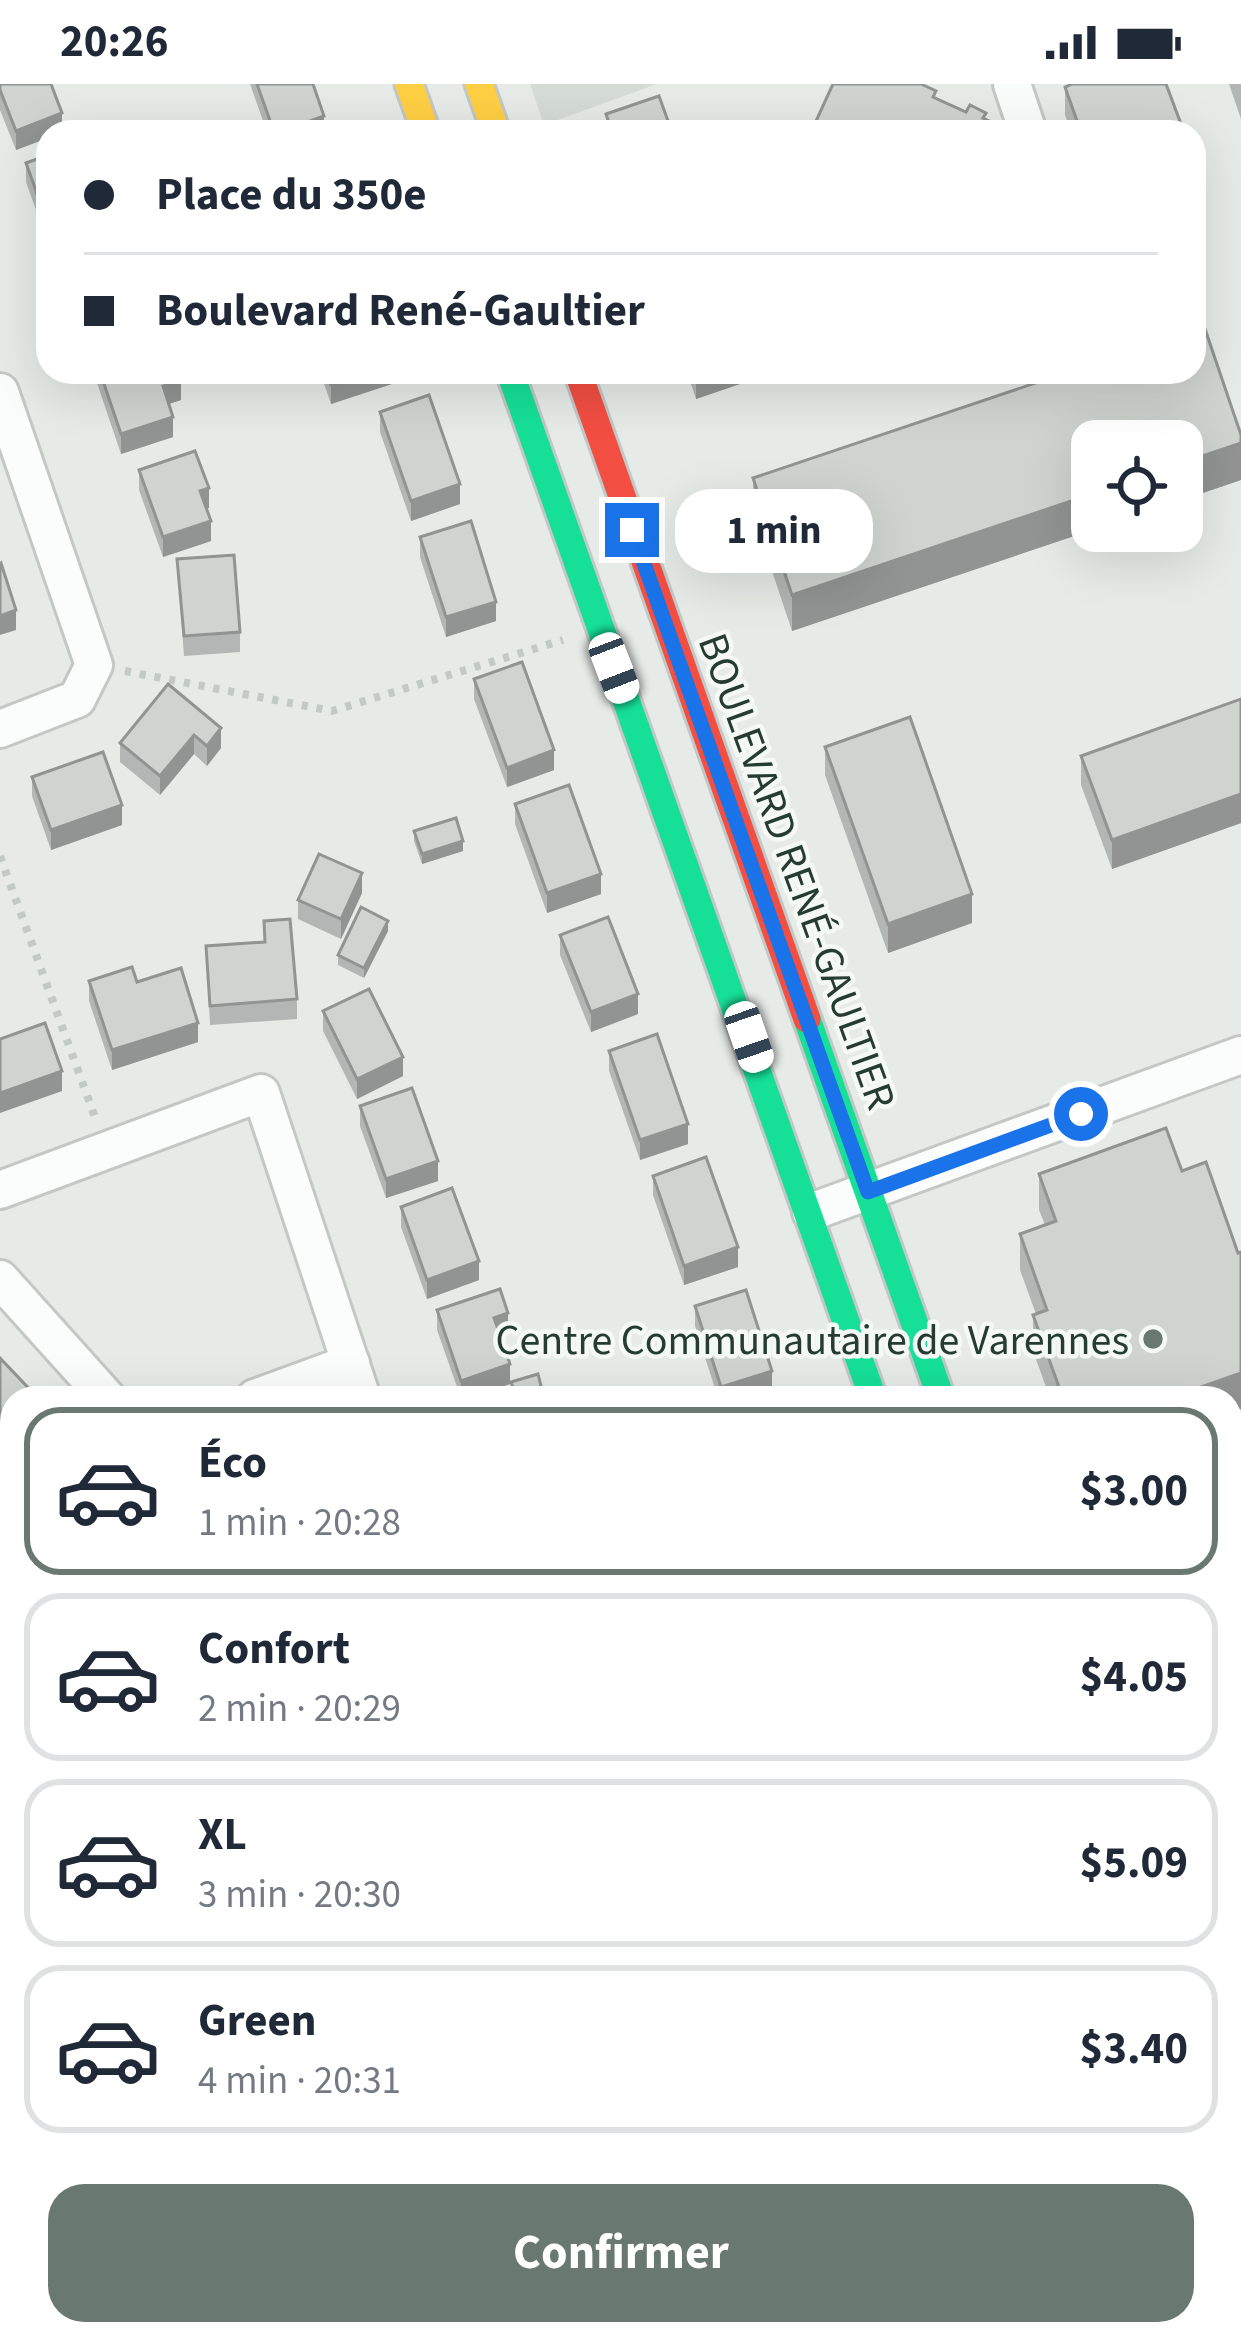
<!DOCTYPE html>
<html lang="fr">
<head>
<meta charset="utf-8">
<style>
	:root { --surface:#fff; --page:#f2f2f3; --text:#1f2937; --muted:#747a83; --line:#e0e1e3; --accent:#697971 }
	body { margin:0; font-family:"Source Sans 3",sans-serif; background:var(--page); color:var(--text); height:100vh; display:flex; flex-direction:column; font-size:45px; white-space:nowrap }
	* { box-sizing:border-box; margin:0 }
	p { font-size:39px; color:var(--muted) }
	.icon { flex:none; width:66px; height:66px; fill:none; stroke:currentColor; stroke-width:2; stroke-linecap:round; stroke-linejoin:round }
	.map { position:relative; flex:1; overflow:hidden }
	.panel { position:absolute; left:0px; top:1302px; width:1242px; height:960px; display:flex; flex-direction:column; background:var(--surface); border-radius:36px 36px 0 0; box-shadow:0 12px 48px #0002 }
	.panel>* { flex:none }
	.hud { position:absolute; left:36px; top:36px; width:1170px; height:264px; border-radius:36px; box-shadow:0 12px 48px #0002; display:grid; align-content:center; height:264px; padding:0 48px; background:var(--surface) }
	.tools { position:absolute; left:1071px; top:336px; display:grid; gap:24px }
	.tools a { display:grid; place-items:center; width:132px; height:132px; border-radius:24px; background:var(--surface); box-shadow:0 12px 48px #0002; font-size:60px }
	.end { position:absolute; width:54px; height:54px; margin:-27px; border:15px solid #1a73e8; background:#fff; box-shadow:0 0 0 6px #fff }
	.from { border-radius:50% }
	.bubble { position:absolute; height:84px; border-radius:36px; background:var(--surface); box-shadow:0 12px 48px #0002; font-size:39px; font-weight:700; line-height:84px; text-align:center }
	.car { position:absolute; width:36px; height:72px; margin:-36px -18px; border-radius:15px; box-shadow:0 0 9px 3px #0007; background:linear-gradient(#fff 24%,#345 0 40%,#fff 0 76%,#345 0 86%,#fff 0) }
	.hud b { display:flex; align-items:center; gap:42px; height:114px; font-size:45px }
	.hud b+b { border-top:3px solid var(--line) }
	.hud i { width:30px; height:30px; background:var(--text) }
	ul { padding:21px 0 0; list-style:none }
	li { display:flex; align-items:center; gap:36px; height:168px; margin:0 24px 18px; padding:0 24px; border:6px solid var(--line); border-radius:36px }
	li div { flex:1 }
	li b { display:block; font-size:45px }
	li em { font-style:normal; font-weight:700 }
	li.on { border-color:var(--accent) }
	li>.icon { width:108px; height:108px; stroke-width:1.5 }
	.button { display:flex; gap:24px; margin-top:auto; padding:24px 48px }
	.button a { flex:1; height:138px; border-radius:36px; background:var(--accent); color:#fff; font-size:48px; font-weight:700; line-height:138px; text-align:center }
	.status { display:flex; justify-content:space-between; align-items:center; height:84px; padding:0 60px; background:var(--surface); direction:ltr }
	.status svg { height:33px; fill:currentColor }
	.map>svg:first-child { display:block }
	.built { fill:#d5dcd7 }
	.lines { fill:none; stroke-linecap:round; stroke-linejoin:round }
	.lane-casing { stroke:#c3c8c5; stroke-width:24 }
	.street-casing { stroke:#c3c8c5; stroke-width:42 }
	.fast-casing { stroke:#c2c8c5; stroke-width:33 }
	.slow-casing { stroke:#c2c8c5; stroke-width:33 }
	.jam-casing { stroke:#c2c8c5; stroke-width:33 }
	.path { stroke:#c2cac5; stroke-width:8; stroke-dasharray:6 9; stroke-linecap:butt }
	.lane { stroke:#fbfcfc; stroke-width:18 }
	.street { stroke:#fbfcfc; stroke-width:36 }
	.fast { stroke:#16e098; stroke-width:27 }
	.slow { stroke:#ffcf43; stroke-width:27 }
	.jam { stroke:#f24e42; stroke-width:27 }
	.wall { fill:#b2b6b4 }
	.shaded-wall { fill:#919492 }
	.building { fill:#cfd4d1; stroke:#919492; stroke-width:3 }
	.route { stroke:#1a73e8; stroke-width:15 }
	.poi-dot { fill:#697971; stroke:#f5f9f6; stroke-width:4.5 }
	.labels { text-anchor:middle; stroke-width:9; stroke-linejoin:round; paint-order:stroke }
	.street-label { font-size:42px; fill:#263c31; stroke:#f5f9f6 }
	.poi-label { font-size:42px; fill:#263c31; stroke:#f5f9f6; text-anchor:end }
</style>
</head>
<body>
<div class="status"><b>20:26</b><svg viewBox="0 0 49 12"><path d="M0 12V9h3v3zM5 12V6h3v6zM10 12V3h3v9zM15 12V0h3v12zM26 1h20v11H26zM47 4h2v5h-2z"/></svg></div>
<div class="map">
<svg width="1241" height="2262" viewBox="0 0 1241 2262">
	<rect width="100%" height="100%" fill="#e6ebe8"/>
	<g class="built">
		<path d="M530,0H657L544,41Z"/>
		<path d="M1241,1345V1846L1230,1832V1348Z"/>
	</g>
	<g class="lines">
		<defs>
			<g id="lane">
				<path d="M1230,1389L1241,1385"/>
				<path d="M1230,1767L1241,1759"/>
			</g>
			<g id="street">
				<path d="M1012,0L1028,48"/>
				<path d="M0,308L94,581L77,615L0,645"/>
				<path d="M0,1106L261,1009L362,1314"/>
				<path d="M811,1128L1241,971"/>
				<path d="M0,1195L107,1314"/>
				<path d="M255,1314L351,1279"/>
				<path d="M0,1802L12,1815"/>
				<path d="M0,2099L12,2087"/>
				<path d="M451,2262L465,2250"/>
			</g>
			<g id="fast">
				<path d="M510,288L873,1314"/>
				<path d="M807,935L941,1314"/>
				<path d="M1230,2027L1241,2043"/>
			</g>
			<g id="slow">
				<path d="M409,0L426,48"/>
				<path d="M479,0L496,48"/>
			</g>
			<g id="jam">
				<path d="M578,288L807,935"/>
				<path d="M1230,1910L1241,1925"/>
			</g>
		</defs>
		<use href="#lane" class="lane-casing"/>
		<use href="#street" class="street-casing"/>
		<use href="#fast" class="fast-casing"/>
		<use href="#slow" class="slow-casing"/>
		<use href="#jam" class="jam-casing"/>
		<g class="path">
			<path d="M125,587L332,627L563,556"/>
			<path d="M0,772L96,1036"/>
		</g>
		<use href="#lane" class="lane"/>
		<use href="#street" class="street"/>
		<use href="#fast" class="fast"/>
		<use href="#slow" class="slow"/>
		<use href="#jam" class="jam"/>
	</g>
	<g class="wall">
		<path d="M0,0L52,3L62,48L16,66L0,26Z"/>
		<path d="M250,0H313L324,48H267Z"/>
		<path d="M1229,0H1241V35Z"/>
		<path d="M1065,3L1184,48H1071L1065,31Z"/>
		<path d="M936,14L1012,48H816V37Z"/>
		<path d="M48,71V160L26,98V79Z"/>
		<path d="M1204,242L1241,351V396L1182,416V357H1092V446L792,547L753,430V394L1068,288H1194V245Z"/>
		<path d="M97,288H178L181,316L168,320L173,353L121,370L97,299Z"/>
		<path d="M320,288H410V294L331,320Z"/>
		<path d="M687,288H769V290L696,315Z"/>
		<path d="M380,328L460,420L411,437L380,348Z"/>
		<path d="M139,386L209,424H206L211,457L163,473L139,406Z"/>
		<path d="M420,453L496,537L446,553L420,473Z"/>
		<path d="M177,475L240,548V568L184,572Z"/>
		<path d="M474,595L554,686L507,703L474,615Z"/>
		<path d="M1241,615V739L1112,785L1081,701V672Z"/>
		<path d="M221,644V664L207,682L194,670L160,711L120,678V659Z"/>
		<path d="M825,663L972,839L888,869L825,691Z"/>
		<path d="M32,693L122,741L51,766L32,712Z"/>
		<path d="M515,720L601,810L547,829L515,740Z"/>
		<path d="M414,747L463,767L422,780L414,757Z"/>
		<path d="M362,809L341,855L298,835V816Z"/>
		<path d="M264,837L297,915V935L210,941L206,862L264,858Z"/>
		<path d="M388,847L364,894L338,881V871Z"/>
		<path d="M560,851L638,930L591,948L560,871Z"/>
		<path d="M89,897L198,958L112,986L89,917Z"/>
		<path d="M323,927L403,992L357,1015L323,947Z"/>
		<path d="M609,967L688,1060L640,1076L609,987Z"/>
		<path d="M360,1022L438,1097L386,1114L360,1042Z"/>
		<path d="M1039,1090L1241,1325L1230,1329V1314H1050L1033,1267V1231L1036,1230L1020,1186V1150L1045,1141L1039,1126Z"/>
		<path d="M653,1092L738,1183L684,1201L653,1111Z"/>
		<path d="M401,1123L479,1196L427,1215L401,1143Z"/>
		<path d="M695,1222L772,1307L747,1314H718L695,1242Z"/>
		<path d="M437,1226L508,1248L500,1251L510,1300L468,1314H461L437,1246Z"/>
		<path d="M0,1274L12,1314V1415L5,1408V1381L0,1376Z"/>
		<path d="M12,1917L3,2012L0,2009V1929Z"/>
		<path d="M1230,2146L1236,2153L1241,2148V2262L1230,2250Z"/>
		<path d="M608,2250H706L692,2262H611L608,2258Z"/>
	</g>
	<g class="shaded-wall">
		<path d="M62,29V48H48V54L16,66V47Z"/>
		<path d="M324,32V48H280Z"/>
		<path d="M368,288H410V294L331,320V301Z"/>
		<path d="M696,288H769V290L696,315Z"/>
		<path d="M181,297V316L163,322V302Z"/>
		<path d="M173,333V353L121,370V350Z"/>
		<path d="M1241,359V396L1182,416V379Z"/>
		<path d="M460,400V420L411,437V417Z"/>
		<path d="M209,404V424L200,426V407Z"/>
		<path d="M1092,410V446L792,547V511Z"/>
		<path d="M211,437V457L163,473V453Z"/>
		<path d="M496,518V537L446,553V533Z"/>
		<path d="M16,526V546L0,551V532Z"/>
		<path d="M221,644V664L207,682V662Z"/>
		<path d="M194,651V670L160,711V692Z"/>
		<path d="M554,666V686L507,703V684Z"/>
		<path d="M1241,710V739L1112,785V756Z"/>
		<path d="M122,721V741L51,766V746Z"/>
		<path d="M463,757V767L422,780V770Z"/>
		<path d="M362,789V809L341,855V835Z"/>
		<path d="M601,790V810L547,829V809Z"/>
		<path d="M972,810V839L888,869V840Z"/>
		<path d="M388,837V847L364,894V884Z"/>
		<path d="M638,910V930L591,948V928Z"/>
		<path d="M198,939V958L112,986V966Z"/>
		<path d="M403,973V992L357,1015V995Z"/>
		<path d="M62,987V1007L0,1029V1009Z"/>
		<path d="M688,1040V1060L640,1076V1056Z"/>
		<path d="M438,1077V1097L386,1114V1095Z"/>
		<path d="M738,1163V1183L684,1201V1182Z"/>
		<path d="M479,1177V1196L427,1215V1196Z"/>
		<path d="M508,1229V1248L494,1253V1234Z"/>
		<path d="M510,1280V1300L468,1314H461V1297Z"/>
		<path d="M772,1287V1307L747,1314H721V1303Z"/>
		<path d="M1241,1289V1325L1230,1329V1314H1170Z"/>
		<path d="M12,1355V1375L5,1381V1362Z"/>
		<path d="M1234,1531V1559L1230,1561V1533Z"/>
		<path d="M12,1618V1638L0,1649V1629Z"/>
		<path d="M12,1984V2003L3,2012V1992Z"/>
		<path d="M337,2250H355L344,2262H326Z"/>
		<path d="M683,2250H706L692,2262H668Z"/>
	</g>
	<g class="building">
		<path d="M0,0H51L62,29L16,47L0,6Z"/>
		<path d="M257,0H313L324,32L280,48H274Z"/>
		<path d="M833,0H921L936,7L933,13L966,28L970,21L986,29L983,34L1012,48H838L816,37Z"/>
		<path d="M1072,0H1166L1184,48H1081L1065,3Z"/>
		<path d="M659,12L672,48H612L606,30Z"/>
		<path d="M48,71V140L26,79Z"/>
		<path d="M1204,242L1241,351V359L1182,379V357H1092V410L792,511L753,394L1068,288H1194V245Z"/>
		<path d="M100,288H178L181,297L163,302L173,333L121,350Z"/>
		<path d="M327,288H368L331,301Z"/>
		<path d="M429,311L460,400L411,417L380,328Z"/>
		<path d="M195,367L209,404L200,407L211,437L163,453L139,386Z"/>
		<path d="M471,437L496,518L446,533L420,453Z"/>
		<path d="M234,471L240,548L184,552L177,475Z"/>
		<path d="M1,479L16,526L0,532V480Z"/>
		<path d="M522,578L554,666L507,684L474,595Z"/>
		<path d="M168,600L221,644L207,662L194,651L160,692L120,659Z"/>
		<path d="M1241,615V710L1112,756L1081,672Z"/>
		<path d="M910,633L972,810L888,840L825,663Z"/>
		<path d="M103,668L122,721L51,746L32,693Z"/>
		<path d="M569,701L601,790L547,809L515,720Z"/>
		<path d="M456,734L463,757L422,770L414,747Z"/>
		<path d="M319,770L362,789L341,835L298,816Z"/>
		<path d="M361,823L388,837L364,884L338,871Z"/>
		<path d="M608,833L638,910L591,928L560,851Z"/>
		<path d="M290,835L297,915L210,922L206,862L265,858L264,837Z"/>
		<path d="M132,883L137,898L181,884L198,939L112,966L89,897Z"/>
		<path d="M369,905L403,973L357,995L323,927Z"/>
		<path d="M45,939L62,987L0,1009V955Z"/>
		<path d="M657,950L688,1040L640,1056L609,967Z"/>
		<path d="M412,1004L438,1077L386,1095L360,1022Z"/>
		<path d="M1166,1044L1182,1087L1206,1078L1238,1169L1241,1168V1289L1170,1314H1063L1033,1231L1047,1226L1020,1150L1056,1137L1039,1090Z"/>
		<path d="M706,1073L738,1163L684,1182L653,1092Z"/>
		<path d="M452,1104L479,1177L427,1196L401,1123Z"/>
		<path d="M500,1205L508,1229L494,1234L510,1280L461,1297L437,1226Z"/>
		<path d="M746,1206L772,1287L721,1303L695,1222Z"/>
		<path d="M0,1274L38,1314H12V1355L5,1362L0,1356Z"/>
		<path d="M538,1290L544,1314H508L516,1312L511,1298Z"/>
		<path d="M12,1372V1386L5,1379Z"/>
		<path d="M0,1562L12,1575V1618L0,1629Z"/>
		<path d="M12,1917V1984L3,1992L0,1989V1929Z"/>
		<path d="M1230,2146L1236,2153L1241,2148V2244L1230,2230Z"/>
		<path d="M12,2219V2250H44L52,2258L48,2262H0V2232Z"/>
		<path d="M268,2250H337L326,2262H257Z"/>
		<path d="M617,2250H683L668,2262H628Z"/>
	</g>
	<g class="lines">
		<path class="route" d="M632,446L868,1108L1081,1030"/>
	</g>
	<circle class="poi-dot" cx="1153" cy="1255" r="12"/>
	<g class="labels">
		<g class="street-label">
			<text transform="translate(798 787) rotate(70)" y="15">BOULEVARD RENÉ-GAULTIER</text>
		</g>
		<g class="poi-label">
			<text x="1129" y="1270">Centre Communautaire de Varennes</text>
		</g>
	</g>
</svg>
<div class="tools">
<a><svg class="icon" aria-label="locate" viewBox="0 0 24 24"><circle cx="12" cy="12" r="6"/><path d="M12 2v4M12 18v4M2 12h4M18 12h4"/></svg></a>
</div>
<i class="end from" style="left:1081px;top:1030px"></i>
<i class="end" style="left:632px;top:446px"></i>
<div class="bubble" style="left:675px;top:405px;width:198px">1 min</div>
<i class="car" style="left:614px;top:584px;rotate:159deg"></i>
<i class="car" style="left:749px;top:953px;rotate:161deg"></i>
<div class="hud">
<b><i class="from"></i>Place du 350e</b>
<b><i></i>Boulevard René-Gaultier</b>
</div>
<section class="panel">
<ul>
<li class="on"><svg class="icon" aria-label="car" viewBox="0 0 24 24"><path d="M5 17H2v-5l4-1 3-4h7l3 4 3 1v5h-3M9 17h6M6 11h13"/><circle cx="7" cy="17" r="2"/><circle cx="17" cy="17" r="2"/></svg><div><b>Éco</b><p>1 min · 20:28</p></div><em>$3.00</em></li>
<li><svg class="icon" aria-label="car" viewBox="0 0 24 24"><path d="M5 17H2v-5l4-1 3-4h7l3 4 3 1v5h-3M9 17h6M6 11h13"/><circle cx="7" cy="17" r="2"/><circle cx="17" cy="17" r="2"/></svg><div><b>Confort</b><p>2 min · 20:29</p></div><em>$4.05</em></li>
<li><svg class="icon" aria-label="car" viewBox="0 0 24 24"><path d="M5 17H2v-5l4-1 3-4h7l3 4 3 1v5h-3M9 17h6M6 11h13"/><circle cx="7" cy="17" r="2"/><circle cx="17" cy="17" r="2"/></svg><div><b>XL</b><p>3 min · 20:30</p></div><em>$5.09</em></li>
<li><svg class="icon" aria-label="car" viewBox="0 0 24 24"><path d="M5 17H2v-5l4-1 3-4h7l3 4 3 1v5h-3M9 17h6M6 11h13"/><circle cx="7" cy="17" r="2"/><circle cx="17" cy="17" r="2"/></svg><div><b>Green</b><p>4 min · 20:31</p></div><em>$3.40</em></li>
</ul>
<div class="button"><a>Confirmer</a></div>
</section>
</div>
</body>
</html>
